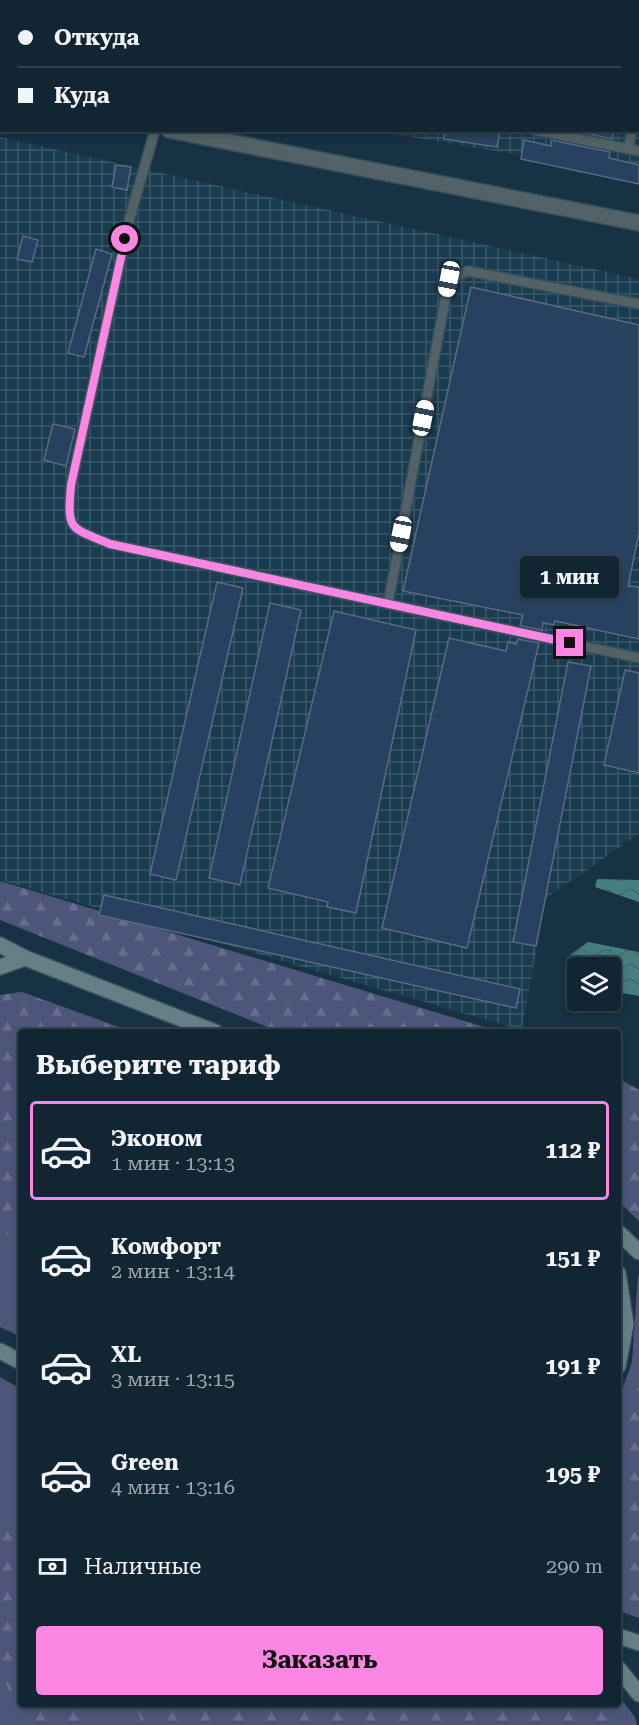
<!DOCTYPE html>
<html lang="ru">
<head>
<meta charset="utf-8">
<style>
	:root { --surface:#112632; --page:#1e323e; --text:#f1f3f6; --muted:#9ca5ac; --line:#30434d; --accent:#fc86e4 }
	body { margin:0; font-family:"Roboto Serif",serif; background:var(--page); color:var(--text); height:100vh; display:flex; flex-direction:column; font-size:22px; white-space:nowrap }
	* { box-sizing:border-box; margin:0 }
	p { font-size:20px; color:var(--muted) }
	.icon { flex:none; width:33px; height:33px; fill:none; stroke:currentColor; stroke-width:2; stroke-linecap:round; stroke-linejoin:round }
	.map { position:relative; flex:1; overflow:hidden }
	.drawer { position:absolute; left:18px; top:1029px; width:603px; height:678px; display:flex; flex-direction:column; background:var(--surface); border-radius:6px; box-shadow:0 3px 9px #0003,0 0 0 2px var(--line) }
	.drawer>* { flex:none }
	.guide { position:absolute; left:0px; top:0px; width:639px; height:132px; box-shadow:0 3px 9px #0003,0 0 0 2px var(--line); display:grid; align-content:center; height:132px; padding:0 18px; background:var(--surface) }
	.tools { position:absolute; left:567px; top:957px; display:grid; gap:12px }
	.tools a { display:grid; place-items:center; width:54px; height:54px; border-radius:6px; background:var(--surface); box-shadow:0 3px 9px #0003,0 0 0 2px var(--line); font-size:30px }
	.end { position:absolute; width:27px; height:27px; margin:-14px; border:8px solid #fc86e4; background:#111; box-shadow:0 0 0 3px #111 }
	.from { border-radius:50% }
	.bubble { position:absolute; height:42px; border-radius:6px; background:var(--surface); box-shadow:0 3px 9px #0003,0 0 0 2px var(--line); font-size:20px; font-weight:700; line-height:42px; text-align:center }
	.car { position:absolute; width:18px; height:36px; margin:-18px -9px; border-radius:8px; box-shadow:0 0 4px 2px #0007; background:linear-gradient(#fff 24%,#345 0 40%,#fff 0 76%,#345 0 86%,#fff 0) }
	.guide b { display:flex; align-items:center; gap:21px; height:57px; font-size:22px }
	.guide b+b { border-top:2px solid var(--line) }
	.guide i { width:15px; height:15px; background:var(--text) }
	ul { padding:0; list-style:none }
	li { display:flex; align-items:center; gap:18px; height:99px; margin:0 12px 9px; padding:0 6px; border:3px solid transparent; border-radius:6px }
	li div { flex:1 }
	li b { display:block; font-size:22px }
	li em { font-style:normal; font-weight:700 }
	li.current { border-color:var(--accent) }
	li>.icon { width:54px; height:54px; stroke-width:1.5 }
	h2 { padding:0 18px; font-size:27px; line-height:72px }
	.pay { display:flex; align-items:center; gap:15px; height:66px; padding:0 18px; font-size:22px }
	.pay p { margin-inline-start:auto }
	.action { display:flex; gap:12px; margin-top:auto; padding:12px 18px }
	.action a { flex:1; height:69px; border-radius:6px; background:var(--accent); color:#111; font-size:24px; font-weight:700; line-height:69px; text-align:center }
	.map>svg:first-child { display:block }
	.industrial { fill:url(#industrial-grid) }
	.grass { fill:#4e557a }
	.forest { fill:url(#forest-firs) }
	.water { fill:url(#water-waves) }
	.building { fill:#294160; stroke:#596b83; stroke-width:1.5 }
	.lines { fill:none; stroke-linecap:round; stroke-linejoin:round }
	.lane-casing { stroke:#354e5d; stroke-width:12 }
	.street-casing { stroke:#354e5d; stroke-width:18 }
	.secondary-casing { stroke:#354e5d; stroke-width:18 }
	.lane { stroke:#536266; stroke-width:9 }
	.street { stroke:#536266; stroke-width:15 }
	.secondary { stroke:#667e85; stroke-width:15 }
	.route { stroke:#fc86e4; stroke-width:8 }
</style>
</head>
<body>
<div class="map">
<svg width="639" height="1725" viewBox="0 0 639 1725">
	<defs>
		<pattern id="industrial-grid" width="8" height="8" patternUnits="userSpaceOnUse" patternTransform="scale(1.5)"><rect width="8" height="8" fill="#1a3c50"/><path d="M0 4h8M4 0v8" fill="none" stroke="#3a5869"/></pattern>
		<pattern id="forest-firs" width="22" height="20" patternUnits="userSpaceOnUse" patternTransform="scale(1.5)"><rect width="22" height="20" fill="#4e557a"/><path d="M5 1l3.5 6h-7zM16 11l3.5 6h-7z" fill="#676d8d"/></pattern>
		<pattern id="water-waves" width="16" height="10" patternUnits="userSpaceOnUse" patternTransform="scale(1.5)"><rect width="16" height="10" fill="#457f80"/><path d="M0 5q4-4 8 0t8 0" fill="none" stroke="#436769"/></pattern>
	</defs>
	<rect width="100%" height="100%" fill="#173242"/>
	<g class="industrial">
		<path d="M143,0H639V179L526,156L374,131L638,130V2Z"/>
		<path d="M0,137L639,279V834L546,898L522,1030L0,880Z"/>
	</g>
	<g class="grass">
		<path d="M22,992L133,1032H21V1337L0,1327V995Z"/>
		<path d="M638,1275L639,1276V1618L618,1611V1401L632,1362Z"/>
		<path d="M0,1377L21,1389V1704H618V1695L635,1717L637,1725H0Z"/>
	</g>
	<g class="forest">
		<path d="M0,881L501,1032H280L0,920Z"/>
		<path d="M22,992L129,1032H21V1132L8,1161L21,1180V1234H0V995Z"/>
		<path d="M618,1078L639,1090V1221L618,1201Z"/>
		<path d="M639,1385V1603L618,1596V1434Z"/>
		<path d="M0,1508L21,1553V1704H86L95,1725H22L0,1668Z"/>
		<path d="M134,1704H604L615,1714L621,1725H143Z"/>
	</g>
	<g class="water">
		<path d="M597,879L639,880V902L595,887Z"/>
		<path d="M588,942L639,952V996L611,991L610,968H578L577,1000L566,1008L570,955Z"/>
	</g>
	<g class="building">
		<path d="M445,130H500L497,147L444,139Z"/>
		<path d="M572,130H614L612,139Z"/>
		<path d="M524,140L551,146V140L610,152L609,158L639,165V184L521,159Z"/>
		<path d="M116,165L131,167L127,190L112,187Z"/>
		<path d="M23,236L38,240L32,262L17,259Z"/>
		<path d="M96,249L112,254L84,357L68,353Z"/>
		<path d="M471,287L639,325V533L628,586L639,587V639L555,621L554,625L543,623L542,630L520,626L523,615L403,591Z"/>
		<path d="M53,424L75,429L66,466L44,460Z"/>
		<path d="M217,582L243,588L176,880L150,874Z"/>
		<path d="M270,603L301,610L240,885L209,878Z"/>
		<path d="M334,611L416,630L356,913L327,907L328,902L268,888Z"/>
		<path d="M449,638L506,651L508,642L516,644L518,639L539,643L467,948L382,928Z"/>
		<path d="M568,662L591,666L536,946L513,942Z"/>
		<path d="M625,670L639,673V773L604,765Z"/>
		<path d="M104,895L520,989L516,1008L99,915Z"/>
	</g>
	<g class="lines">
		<defs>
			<g id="lane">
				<path d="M175,2V0"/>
				<path d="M234,2L235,0"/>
				<path d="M294,2V0"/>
				<path d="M352,2L353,0"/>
				<path d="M415,2V0"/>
				<path d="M474,2V0"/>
				<path d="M530,2L531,0"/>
				<path d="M586,2V0"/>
				<path d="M638,98L639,90"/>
				<path d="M155,130L130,217L71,485C67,531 69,527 110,544L639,658"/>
				<path d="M535,130L639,151"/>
				<path d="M628,149L632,130"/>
				<path d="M388,604L449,279L468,271L639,304"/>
			</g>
			<g id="street">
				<path d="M0,101L2,102"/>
				<path d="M169,130L639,223"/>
			</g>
			<g id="secondary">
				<path d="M0,945L25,958L215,1032"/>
				<path d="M0,967L25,958"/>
				<path d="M618,1232L639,1252"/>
				<path d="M618,1273L626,1324L618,1366"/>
				<path d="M0,1351L21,1362"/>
				<path d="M618,1636L639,1643"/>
				<path d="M618,1668L639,1694"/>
			</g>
		</defs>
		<use href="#lane" class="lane-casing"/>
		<use href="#street" class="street-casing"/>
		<use href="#secondary" class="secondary-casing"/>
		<use href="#lane" class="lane"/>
		<use href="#street" class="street"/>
		<use href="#secondary" class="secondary"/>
	</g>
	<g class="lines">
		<path class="route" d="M125,239L71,485C67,531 69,527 110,544L570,643"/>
	</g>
</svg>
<div class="tools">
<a><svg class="icon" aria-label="layers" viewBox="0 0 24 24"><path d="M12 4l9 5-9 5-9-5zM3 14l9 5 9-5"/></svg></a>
</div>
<i class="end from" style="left:125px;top:239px"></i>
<i class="end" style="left:570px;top:643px"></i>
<div class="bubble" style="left:520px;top:556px;width:99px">1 мин</div>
<i class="car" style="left:449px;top:279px;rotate:191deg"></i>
<i class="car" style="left:423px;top:418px;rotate:11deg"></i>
<i class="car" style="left:401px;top:534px;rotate:191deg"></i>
<div class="guide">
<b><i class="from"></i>Откуда</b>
<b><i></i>Куда</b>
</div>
<section class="drawer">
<h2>Выберите тариф</h2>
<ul>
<li class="current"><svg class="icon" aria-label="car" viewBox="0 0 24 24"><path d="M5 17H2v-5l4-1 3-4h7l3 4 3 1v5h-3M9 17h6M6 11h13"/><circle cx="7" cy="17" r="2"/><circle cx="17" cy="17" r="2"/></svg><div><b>Эконом</b><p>1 мин · 13:13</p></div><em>112 ₽</em></li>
<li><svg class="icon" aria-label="car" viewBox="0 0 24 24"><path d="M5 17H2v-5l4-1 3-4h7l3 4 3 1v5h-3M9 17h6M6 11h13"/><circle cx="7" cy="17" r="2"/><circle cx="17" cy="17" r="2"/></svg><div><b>Комфорт</b><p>2 мин · 13:14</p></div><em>151 ₽</em></li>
<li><svg class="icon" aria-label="car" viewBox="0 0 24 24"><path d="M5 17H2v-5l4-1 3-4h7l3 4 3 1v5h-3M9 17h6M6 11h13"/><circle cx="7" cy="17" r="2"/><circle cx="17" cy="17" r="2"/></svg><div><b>XL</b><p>3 мин · 13:15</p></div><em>191 ₽</em></li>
<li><svg class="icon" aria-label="car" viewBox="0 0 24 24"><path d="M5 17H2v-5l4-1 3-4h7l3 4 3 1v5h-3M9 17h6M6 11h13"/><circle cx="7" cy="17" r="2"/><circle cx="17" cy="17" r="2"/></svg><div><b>Green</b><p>4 мин · 13:16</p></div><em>195 ₽</em></li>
</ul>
<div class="pay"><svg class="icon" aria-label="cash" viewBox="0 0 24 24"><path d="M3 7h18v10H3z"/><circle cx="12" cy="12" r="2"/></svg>Наличные<p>290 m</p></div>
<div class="action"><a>Заказать</a></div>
</section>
</div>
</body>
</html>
